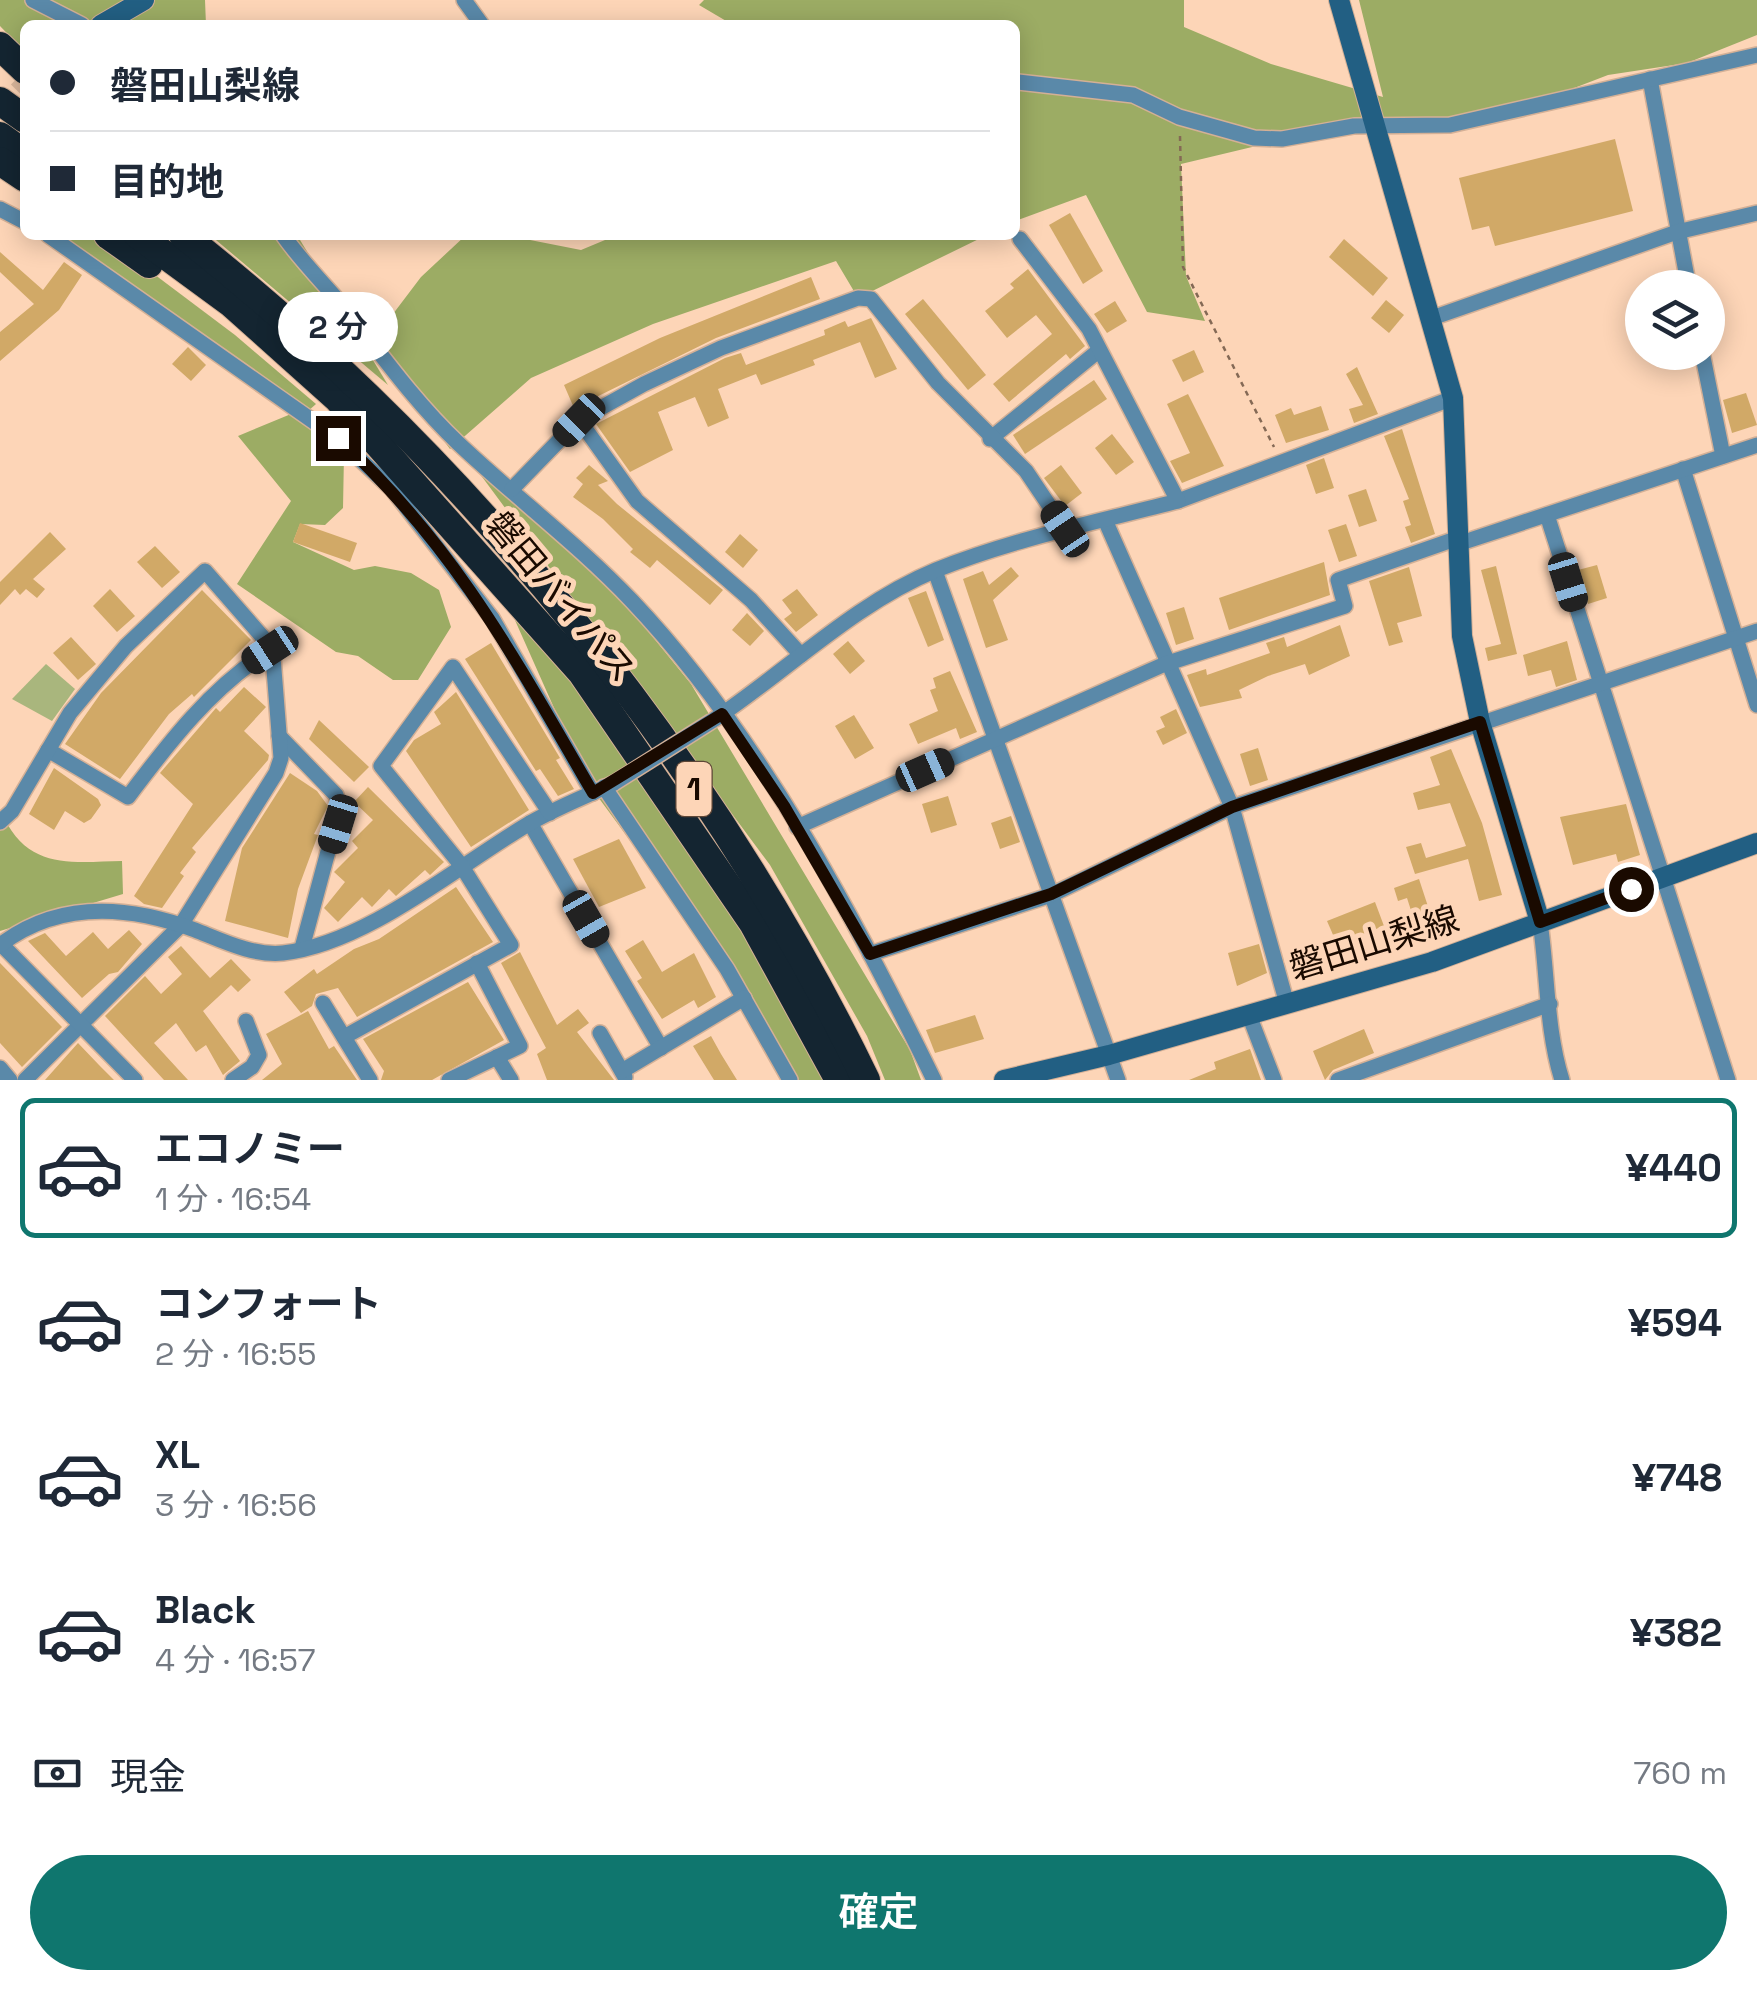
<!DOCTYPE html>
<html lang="ja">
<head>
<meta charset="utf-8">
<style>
	:root { --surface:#fff; --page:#f6f6f7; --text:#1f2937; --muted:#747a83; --line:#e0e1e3; --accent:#0f766e }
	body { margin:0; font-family:"Space Grotesk","Noto Sans JP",sans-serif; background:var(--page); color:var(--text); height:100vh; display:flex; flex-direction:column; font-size:38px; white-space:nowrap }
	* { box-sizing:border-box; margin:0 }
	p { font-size:32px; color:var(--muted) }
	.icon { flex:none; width:55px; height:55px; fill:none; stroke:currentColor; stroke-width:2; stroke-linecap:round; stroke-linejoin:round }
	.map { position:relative; height:1080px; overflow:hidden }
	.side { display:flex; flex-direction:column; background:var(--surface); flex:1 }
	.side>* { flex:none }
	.hud { position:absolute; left:20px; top:20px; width:1000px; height:220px; border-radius:15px; box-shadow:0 5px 25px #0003; display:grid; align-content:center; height:220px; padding:0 30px; background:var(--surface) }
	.fabs { position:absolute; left:1625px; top:270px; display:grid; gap:20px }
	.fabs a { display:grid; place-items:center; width:100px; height:100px; border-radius:50%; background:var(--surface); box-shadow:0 5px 25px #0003; font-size:50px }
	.end { position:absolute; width:45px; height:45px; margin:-22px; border:12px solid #1a0a00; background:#fff; box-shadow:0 0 0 5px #fff }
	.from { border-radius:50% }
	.bubble { position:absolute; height:70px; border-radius:35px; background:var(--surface); box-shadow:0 5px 25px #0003; font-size:32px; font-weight:600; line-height:70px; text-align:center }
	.car { position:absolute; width:30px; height:60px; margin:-30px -15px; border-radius:12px; box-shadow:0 0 8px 2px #0007; background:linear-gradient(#222 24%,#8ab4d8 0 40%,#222 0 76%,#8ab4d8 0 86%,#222 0) }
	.hud b { display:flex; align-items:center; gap:35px; height:95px; font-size:38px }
	.hud b+b { border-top:2px solid var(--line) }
	.hud i { width:25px; height:25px; background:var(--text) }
	ul { padding:18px 0 0; list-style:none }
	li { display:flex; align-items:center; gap:30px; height:140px; margin:0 20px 15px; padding:0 10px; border:5px solid transparent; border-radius:15px }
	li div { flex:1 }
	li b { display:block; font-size:38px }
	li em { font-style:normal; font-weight:600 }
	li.selected { border-color:var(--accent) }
	li>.icon { width:90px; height:90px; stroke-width:1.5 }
	.pay { display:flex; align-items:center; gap:25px; height:110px; padding:0 30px; font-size:38px }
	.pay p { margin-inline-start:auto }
	.action { display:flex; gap:20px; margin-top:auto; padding:20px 30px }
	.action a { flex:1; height:115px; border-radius:60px; background:var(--accent); color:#fff; font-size:40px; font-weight:600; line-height:115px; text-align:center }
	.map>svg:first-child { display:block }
	.green { fill:#a9b67d }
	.forest { fill:#9cac64 }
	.building { fill:#d1a967 }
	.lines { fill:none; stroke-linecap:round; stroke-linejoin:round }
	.street-tunnel { stroke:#dbb79c; stroke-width:15; stroke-dasharray:15 8; stroke-linecap:butt }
	.street-casing { stroke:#d4b096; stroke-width:18 }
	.secondary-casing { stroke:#d4b096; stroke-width:22 }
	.highway-casing { stroke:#d4b096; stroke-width:30 }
	.path { stroke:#846955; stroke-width:2.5; stroke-dasharray:5 5; stroke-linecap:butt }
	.street { stroke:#5a89a9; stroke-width:15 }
	.secondary { stroke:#225f83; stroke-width:20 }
	.highway { stroke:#142531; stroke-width:28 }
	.street-bridge-casing { stroke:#d4b096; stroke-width:18; stroke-linecap:butt }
	.street-bridge { stroke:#5a89a9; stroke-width:15 }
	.route { stroke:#1a0a00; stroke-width:12 }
	.labels { text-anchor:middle; stroke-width:10; stroke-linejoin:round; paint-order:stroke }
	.shield { fill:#fdd5b7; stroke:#5e4737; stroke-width:2.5 }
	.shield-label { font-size:32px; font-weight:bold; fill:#1a0a00 }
	.street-label { font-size:35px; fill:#1a0a00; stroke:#fdd5b7 }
</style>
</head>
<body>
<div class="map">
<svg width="1757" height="1080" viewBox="0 0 1757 1080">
	<rect width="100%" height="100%" fill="#fdd5b7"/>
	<path class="green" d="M46,664L75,689L52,721L12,699Z"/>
	<g class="forest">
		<path d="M0,0H205L206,25H25V52L0,26Z"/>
		<path d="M704,0H1184V27L1271,64L1383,97L1359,0H1757V35L1687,63L1608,75L1530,105L1474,119L1303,135L1181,164L1186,276L1205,321L1147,312L1086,195L1015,221V25H733L699,5Z"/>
		<path d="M44,235H102L235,335L316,404L307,412Z"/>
		<path d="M210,235H297L388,385Z"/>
		<path d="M466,235L520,238L581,250L617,235H987L858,298L836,261L653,324L531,378L450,449L371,343L421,277Z"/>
		<path d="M291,414L344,454L343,508L325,525L300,524L293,542L354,570L375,566L411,573L439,590L451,627L418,680H393L358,656L336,652L237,584L291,501L238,436Z"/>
		<path d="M474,466L592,562L691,684L910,1050L921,1080H885L867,1036L770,865Z"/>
		<path d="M494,573L776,963L839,1080H790L735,983L587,782Z"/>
		<path d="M4,818C30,870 72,862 122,861L123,894L0,931V822Z"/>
	</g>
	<g class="building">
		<path d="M1615,139L1633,211L1495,246L1489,226L1472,230L1459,178Z"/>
		<path d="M1070,213L1103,271L1083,284L1049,225Z"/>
		<path d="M1344,239L1388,278L1373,296L1329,257Z"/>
		<path d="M0,252L43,290L64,262L82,275L59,310L0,361V332L34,304L0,272Z"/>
		<path d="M1028,269L1085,346L1070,359L1066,354L1009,402L993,384L1052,334L1036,315L1007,338L985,311L1014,288L1010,284Z"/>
		<path d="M811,277L820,299L716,338L574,408L564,385L660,338Z"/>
		<path d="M923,299L986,375L968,390L905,314Z"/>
		<path d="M1386,300L1404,315L1389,333L1371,318Z"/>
		<path d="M1115,301L1127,321L1107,333L1094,314Z"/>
		<path d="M871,318L897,369L875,378L860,342L813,360L815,365L761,385L756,374L718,389L729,418L708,427L695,397L658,412L673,450L630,472L596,424L725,358L741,353L746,365L825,335L824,330L845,321L848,327Z"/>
		<path d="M188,347L206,365L191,381L172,364Z"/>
		<path d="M1194,350L1204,372L1183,382L1172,360Z"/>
		<path d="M1357,367L1378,414L1354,423L1349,409L1363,405L1346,374Z"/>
		<path d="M1094,380L1107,399L1025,454L1013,435Z"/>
		<path d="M1746,393L1757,425L1732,433L1723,400Z"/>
		<path d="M1188,394L1224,466L1182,483L1170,461L1190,453L1167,404Z"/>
		<path d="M1321,406L1329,430L1286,443L1275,415L1291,408L1294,415Z"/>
		<path d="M1402,429L1435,534L1411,543L1405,527L1411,525L1403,501L1409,499L1384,436Z"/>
		<path d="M1112,434L1134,462L1116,475L1095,448Z"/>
		<path d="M1324,458L1334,488L1316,494L1306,465Z"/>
		<path d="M589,465L608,481L598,485L617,504L723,590L710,605L657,560L650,568L630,552L633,549L603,519L573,497L583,484L576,478Z"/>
		<path d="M1061,465L1082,493L1065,506L1044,478Z"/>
		<path d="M1366,489L1377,521L1359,527L1348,495Z"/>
		<path d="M300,523L357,543L350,562L293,542Z"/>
		<path d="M1346,524L1357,556L1339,562L1328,530Z"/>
		<path d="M50,532L66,549L33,579L45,589L37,598L26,589L20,595L15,589L0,605V582Z"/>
		<path d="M740,534L758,550L743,568L725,552Z"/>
		<path d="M155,546L180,572L162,588L137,562Z"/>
		<path d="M1324,562L1330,595L1229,630L1219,598Z"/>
		<path d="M1597,565L1607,598L1588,604L1578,570Z"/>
		<path d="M1496,566L1517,654L1488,661L1485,648L1501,644L1481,570Z"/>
		<path d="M1011,567L1019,576L993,600L1008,640L986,648L963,579L983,571L989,585Z"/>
		<path d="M1409,567L1422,616L1397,623L1403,642L1389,646L1369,581Z"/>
		<path d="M110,589L135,616L117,632L93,606Z"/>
		<path d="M797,589L818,615L796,632L784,619L792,613L782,600Z"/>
		<path d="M202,590L251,640L194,697L192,694L169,714L120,779L65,744L101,693Z"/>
		<path d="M926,591L944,640L928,647L908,598Z"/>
		<path d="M1184,607L1194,639L1176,645L1166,613Z"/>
		<path d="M747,613L764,631L750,646L732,630Z"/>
		<path d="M1340,625L1350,656L1309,675L1305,664L1268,676L1239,690L1242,698L1200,707L1187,675L1206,669L1207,675L1270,653L1266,643L1284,637L1287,647Z"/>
		<path d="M71,637L96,664L78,680L53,653Z"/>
		<path d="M848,641L865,661L850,674L833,654Z"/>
		<path d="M1567,641L1577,680L1556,687L1551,670L1528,676L1523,655Z"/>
		<path d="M491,643L560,758L556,760L574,789L558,796L540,769L536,771L465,659Z"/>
		<path d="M950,671L977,732L960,739L956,728L918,744L909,724L938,711L930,690L936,688L933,678Z"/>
		<path d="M244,687L266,707L244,731L269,755L268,760L192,848L196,852L180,873L184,876L162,908L144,904L134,896L193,804L160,773L216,708L220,712Z"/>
		<path d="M456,692L529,810L471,847L406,751L414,740L441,724L434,712Z"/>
		<path d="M1176,709L1187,733L1163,745L1156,731L1165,727L1160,717Z"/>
		<path d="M854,715L874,748L855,759L835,726Z"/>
		<path d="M319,720L369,767L354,782L309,739Z"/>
		<path d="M1258,748L1268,780L1250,786L1240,754Z"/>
		<path d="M1451,749L1482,823L1502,895L1479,901L1468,859L1415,874L1406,847L1421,843L1426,858L1466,846L1450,803L1418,810L1413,793L1440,785L1430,757Z"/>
		<path d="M54,768L98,799L101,805L91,819L84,823L65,811L54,830L29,814Z"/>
		<path d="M290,773L317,791L328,806L314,834L318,835L298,889L288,938L225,921L242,848Z"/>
		<path d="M368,787L444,862L430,875L425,870L396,896L389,889L372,907L362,897L338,922L324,908L345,882L334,872L358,848L352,841L373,820L354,802Z"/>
		<path d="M948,796L957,825L931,833L922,804Z"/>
		<path d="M1626,804L1640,855L1618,862L1616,854L1573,865L1560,817Z"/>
		<path d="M1011,816L1020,842L1000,849L991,823Z"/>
		<path d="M619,839L646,888L599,907L573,859Z"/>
		<path d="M1419,879L1438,937L1381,949L1378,937L1416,926L1407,898L1398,901L1394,888Z"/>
		<path d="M456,887L493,942L357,1017L338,988L316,994L312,1006L301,1013L284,992L314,969L317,974L354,949L379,939Z"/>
		<path d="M1375,902L1384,926L1337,944L1327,921Z"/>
		<path d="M129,930L142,944L118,972L109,974L82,998L28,941L45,933L66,956L93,932L108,949Z"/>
		<path d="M643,940L662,972L694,953L716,997L698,1008L694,1000L662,1019L637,981L642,978L625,951Z"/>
		<path d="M1259,944L1267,973L1237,986L1228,953Z"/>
		<path d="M181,946L210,978L231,959L251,980L238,992L231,985L203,1011L240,1061L223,1075L206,1045L196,1052L176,1023L154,1043L188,1080H164L105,1016L145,976L161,994L182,974L168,957Z"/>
		<path d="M520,952L557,1025L578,1009L589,1023L577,1032L614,1080H547L537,1054L546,1048L501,963Z"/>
		<path d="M0,963L62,1027L22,1067L0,1043Z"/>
		<path d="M468,982L504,1040L432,1080H381L384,1071L363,1039Z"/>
		<path d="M308,1011L329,1049L334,1046L357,1080H262L282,1064L266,1034Z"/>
		<path d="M975,1015L984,1039L935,1053L926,1030Z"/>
		<path d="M1364,1029L1374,1053L1333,1070L1325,1080L1313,1051Z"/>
		<path d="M711,1036L721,1054L737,1080H714L693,1046Z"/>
		<path d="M78,1043L99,1065L114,1080H45Z"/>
		<path d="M1250,1049L1261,1080H1189L1216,1069L1214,1062Z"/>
	</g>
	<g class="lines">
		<path class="street-tunnel" d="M0,106L25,81"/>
		<defs>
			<g id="street">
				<path d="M33,0L82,25"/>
				<path d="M464,0L482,25"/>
				<path d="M1650,79L1689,288"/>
				<path d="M1018,82L1133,95L1179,117L1254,138L1282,139L1354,126L1450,125L1757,55"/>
				<path d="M0,209L25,222"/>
				<path d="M48,235L337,438L392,489L492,618L593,793"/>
				<path d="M283,235C303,264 329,288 351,316C385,360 418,405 458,443C515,497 578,544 632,601C758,734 854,916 934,1080"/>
				<path d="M1432,318L1677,232L1757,213"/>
				<path d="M1702,352L1723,456"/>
				<path d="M579,420L637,501L751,600L801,655"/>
				<path d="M990,439L1097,352"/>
				<path d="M1683,469L1757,705"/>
				<path d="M512,489L579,420L644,384L721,348L858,298L871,299L938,383L1026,471L1065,529"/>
				<path d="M1178,501L1453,398"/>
				<path d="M1547,515L1728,1080"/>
				<path d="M1105,520L1232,807L1287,1004"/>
				<path d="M1461,543L1757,445"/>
				<path d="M935,571L1118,1080"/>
				<path d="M715,719C788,670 854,604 936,570C1013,539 1097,522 1178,501L1089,329L1020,239"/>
				<path d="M279,736L336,795L340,807L302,948"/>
				<path d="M48,750L128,797C170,741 211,688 270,650"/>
				<path d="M604,787L727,969L790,1080"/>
				<path d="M0,822L12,811L70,713L126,646L205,571L266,641L273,657L281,758L276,773L181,925L25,1080"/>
				<path d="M530,823L661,1048"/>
				<path d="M797,827L1165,664L1345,606L1338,580L1461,537"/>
				<path d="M1540,922C1548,976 1546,1029 1562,1080"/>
				<path d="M1,944L135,1080"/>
				<path d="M0,945C59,900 128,905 195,930C223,941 253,956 283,953C365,944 455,868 525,826C553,809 585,797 614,783"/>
				<path d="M870,954L1051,895L1232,807L1757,631"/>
				<path d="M323,1003L370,1080"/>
				<path d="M1249,1015L1274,1080"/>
				<path d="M600,1033L625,1077"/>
				<path d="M344,1037L511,945L461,865L381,766L453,667L550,813"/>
				<path d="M497,1057L511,1080"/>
				<path d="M0,1068L10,1080"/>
				<path d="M622,1071L744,998"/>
				<path d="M233,1080L252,1067L259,1055L246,1021"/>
				<path d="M449,1080L520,1046L477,963"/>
				<path d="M1338,1080L1550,1004"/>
			</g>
			<g id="secondary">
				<path d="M1339,0L1453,398L1462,636L1480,722L1540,922"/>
				<path d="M101,25L144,0"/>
				<path d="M1004,1080L1109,1055L1432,962L1757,843"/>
			</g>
			<g id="highway">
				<path d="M0,46L25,70"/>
				<path d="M0,101L25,119"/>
				<path d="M0,136L25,154"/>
				<path d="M0,161L25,178"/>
				<path d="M108,235L149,264"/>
				<path d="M138,235L232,304L337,398L582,673L753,923L839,1080"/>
				<path d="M183,235C466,458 709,756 866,1080"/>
			</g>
		</defs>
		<use href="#street" class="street-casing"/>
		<use href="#secondary" class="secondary-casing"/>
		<use href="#highway" class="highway-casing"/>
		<path class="path" d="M1180,136L1183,267L1274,447"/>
		<use href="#street" class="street"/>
		<use href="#secondary" class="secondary"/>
		<use href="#highway" class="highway"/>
		<defs>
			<path id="street-bridge" d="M614,783L712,721"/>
		</defs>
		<use href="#street-bridge" class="street-bridge-casing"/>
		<use href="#street-bridge" class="street-bridge"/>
	</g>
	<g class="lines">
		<path class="route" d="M338,438C455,546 514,657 593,793L722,714L784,806L870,954L1051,894L1232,807L1480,722L1540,922L1631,889"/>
	</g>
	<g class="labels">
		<rect class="shield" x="676.5" y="762" width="35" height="54" rx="8"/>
		<g class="shield-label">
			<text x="694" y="800">1</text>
		</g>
		<g class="street-label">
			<text transform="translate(561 597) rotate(50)" y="12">磐田バイパス</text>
			<text transform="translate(1374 943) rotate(-17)" y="12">磐田山梨線</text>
		</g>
	</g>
</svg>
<div class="fabs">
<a><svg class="icon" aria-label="layers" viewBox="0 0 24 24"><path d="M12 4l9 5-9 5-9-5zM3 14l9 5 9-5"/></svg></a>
</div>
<i class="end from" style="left:1631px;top:889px"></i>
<i class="end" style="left:338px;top:438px"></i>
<div class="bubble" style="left:278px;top:292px;width:120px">2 分</div>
<i class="car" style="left:579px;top:420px;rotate:224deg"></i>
<i class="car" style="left:1065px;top:529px;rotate:326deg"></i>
<i class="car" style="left:1568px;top:582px;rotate:163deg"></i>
<i class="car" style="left:270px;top:650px;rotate:237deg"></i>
<i class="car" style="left:925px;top:770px;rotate:66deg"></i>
<i class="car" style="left:338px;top:824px;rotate:197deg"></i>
<i class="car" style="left:586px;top:919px;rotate:150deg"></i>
<div class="hud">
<b><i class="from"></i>磐田山梨線</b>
<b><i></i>目的地</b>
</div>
</div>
<section class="side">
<ul>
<li class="selected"><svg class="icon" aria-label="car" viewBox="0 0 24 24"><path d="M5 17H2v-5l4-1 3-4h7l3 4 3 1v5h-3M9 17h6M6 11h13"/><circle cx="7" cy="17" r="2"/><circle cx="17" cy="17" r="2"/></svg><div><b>エコノミー</b><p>1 分 · 16:54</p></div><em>¥440</em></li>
<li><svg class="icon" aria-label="car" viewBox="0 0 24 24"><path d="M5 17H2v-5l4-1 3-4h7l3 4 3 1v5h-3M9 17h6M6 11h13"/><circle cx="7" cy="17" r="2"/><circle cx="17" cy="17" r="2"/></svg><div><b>コンフォート</b><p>2 分 · 16:55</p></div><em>¥594</em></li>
<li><svg class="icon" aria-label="car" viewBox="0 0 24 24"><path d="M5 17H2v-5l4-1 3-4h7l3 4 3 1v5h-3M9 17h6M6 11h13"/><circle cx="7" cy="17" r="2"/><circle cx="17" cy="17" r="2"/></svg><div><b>XL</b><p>3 分 · 16:56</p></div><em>¥748</em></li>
<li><svg class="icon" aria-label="car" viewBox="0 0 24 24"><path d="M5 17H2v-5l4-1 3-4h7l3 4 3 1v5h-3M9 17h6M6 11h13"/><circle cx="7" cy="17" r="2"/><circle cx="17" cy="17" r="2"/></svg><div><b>Black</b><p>4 分 · 16:57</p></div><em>¥382</em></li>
</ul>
<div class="pay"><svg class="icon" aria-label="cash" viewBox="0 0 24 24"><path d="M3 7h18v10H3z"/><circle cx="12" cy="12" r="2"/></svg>現金<p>760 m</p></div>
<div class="action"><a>確定</a></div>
</section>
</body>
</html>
